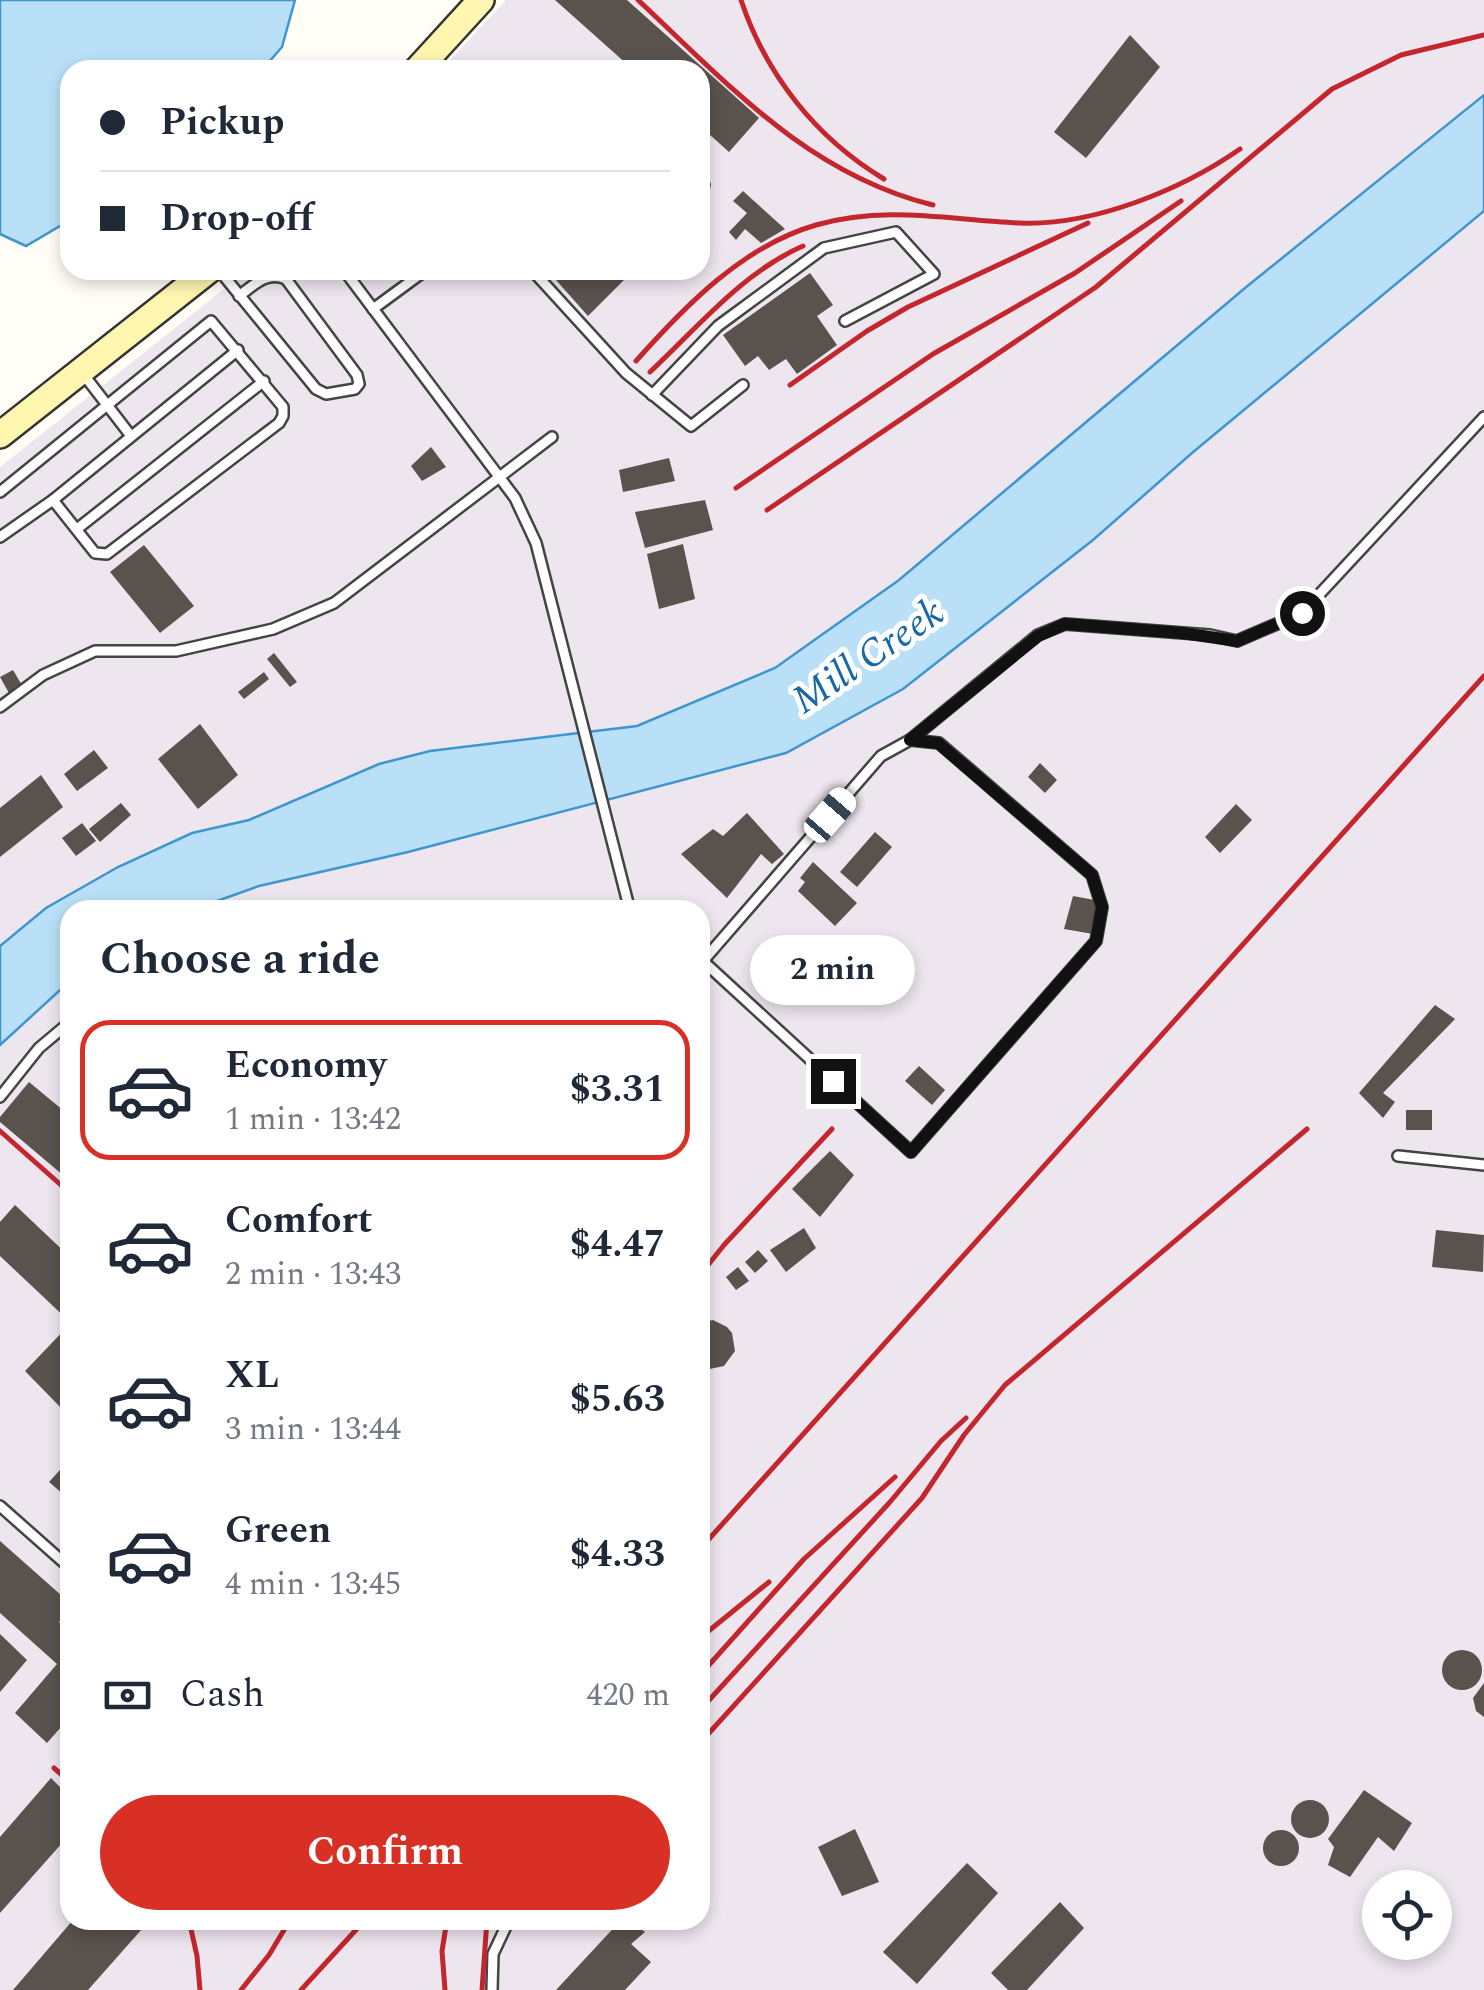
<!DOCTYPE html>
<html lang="en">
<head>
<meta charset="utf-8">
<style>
	:root { --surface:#fff; --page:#f2f2f3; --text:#1f2937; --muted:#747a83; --line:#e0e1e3; --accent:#d93025 }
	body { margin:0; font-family:Spectral,serif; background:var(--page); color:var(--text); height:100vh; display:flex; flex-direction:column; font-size:38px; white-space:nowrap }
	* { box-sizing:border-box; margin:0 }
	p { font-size:32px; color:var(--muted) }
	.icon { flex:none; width:55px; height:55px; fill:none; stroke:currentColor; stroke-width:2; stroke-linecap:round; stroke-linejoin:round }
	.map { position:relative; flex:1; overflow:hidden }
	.sheet { position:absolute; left:60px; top:900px; width:650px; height:1030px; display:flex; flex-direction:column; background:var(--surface); border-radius:30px; box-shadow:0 5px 15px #0003 }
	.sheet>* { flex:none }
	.banner { position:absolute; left:60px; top:60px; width:650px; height:220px; border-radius:30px; box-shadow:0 5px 15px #0003; display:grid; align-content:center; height:220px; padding:0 40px; background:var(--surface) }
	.buttons { position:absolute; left:1362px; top:1870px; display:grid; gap:20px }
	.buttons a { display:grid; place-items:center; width:90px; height:90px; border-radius:50%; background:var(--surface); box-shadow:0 5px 15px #0003; font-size:50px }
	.end { position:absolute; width:45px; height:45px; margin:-22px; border:12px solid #111; background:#fff; box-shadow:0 0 0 5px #fff }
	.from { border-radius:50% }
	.bubble { position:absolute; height:70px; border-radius:35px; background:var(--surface); box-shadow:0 5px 15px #0003; font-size:32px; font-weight:700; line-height:70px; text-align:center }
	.car { position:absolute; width:30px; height:60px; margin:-30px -15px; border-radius:12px; box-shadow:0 0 8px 2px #0007; background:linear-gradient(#fff 24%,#345 0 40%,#fff 0 76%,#345 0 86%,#fff 0) }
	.banner b { display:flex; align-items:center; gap:35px; height:95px; font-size:38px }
	.banner b+b { border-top:2px solid var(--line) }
	.banner i { width:25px; height:25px; background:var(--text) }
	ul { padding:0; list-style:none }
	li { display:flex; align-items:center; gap:30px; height:140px; margin:0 20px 15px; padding:0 20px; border:5px solid transparent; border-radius:30px }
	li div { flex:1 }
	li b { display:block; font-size:38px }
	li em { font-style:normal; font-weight:700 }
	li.current { border-color:var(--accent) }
	li>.icon { width:90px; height:90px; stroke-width:1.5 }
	h2 { padding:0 40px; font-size:45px; line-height:120px }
	.pay { display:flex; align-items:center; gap:25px; height:110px; padding:0 40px; font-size:38px }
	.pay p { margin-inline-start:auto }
	.button { display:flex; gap:20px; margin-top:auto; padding:20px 40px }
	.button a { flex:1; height:115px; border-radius:60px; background:var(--accent); color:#fff; font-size:40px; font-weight:700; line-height:115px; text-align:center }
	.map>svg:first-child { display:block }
	.industrial { fill:#eee6ef; fill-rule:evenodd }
	.water { fill:#b9e0f7; stroke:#3f96cf; stroke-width:2.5 }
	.building { fill:#5a524d }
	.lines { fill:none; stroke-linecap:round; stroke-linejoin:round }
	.lane-casing { stroke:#444; stroke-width:14 }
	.secondary-casing { stroke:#333; stroke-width:30 }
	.lane { stroke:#fff; stroke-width:9 }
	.secondary { stroke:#fff6b0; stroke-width:25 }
	.rail { stroke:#c4262e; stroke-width:5 }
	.route { stroke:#111; stroke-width:12 }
	.labels { text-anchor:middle; stroke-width:10; stroke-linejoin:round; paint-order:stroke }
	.water-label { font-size:40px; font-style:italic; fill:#1768a6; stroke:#fff }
</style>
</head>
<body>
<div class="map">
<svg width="1484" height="1990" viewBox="0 0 1484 1990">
	<rect width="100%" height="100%" fill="#fffdf5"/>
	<path class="industrial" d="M506,0H1484V1990H0V467L248,270H700V70H441ZM70,910H700V1920H70ZM1380,1888H1435V1942H1380Z"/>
	<g class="water">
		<path d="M0,0H295L282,47L262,70H70V220L26,246L0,234Z"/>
		<path d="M1484,95V211L1192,453L1093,540L903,689L786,753L408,852L259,886L192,910H70V981L0,1045V946L46,908L118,867L192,833L249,820L379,764L430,751L637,726L775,668L899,580L1245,288Z"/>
	</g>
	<g class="building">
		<path d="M555,0H627L759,118L729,152L700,126V70H625L629,66Z"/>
		<path d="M1130,35L1160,67L1086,158L1054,132Z"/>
		<path d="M743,191L785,229L761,243L745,229L736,240L729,232L747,213L733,201Z"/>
		<path d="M547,270H618L626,278L588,316Z"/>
		<path d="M810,273L833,305L817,316L837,345L797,374L786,359L769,370L758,356L745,366L723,335Z"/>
		<path d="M431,447L446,467L422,481L411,466Z"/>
		<path d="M669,458L675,481L623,492L619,470Z"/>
		<path d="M705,500L713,530L645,548L635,512Z"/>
		<path d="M683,544L695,599L659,609L647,554Z"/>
		<path d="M144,545L194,606L160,633L110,572Z"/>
		<path d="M274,653L297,682L290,687L267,659Z"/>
		<path d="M13,670L23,687L10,695L0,677Z"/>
		<path d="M264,672L269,679L244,699L238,692Z"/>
		<path d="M200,724L238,775L198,809L158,759Z"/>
		<path d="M94,750L108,768L77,791L64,774Z"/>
		<path d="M1040,763L1057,780L1045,793L1028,777Z"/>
		<path d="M41,775L63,807L0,857V808Z"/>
		<path d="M121,803L131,815L100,842L89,829Z"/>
		<path d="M1236,804L1252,820L1220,853L1205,837Z"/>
		<path d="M747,813L784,854L772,864L761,854L727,898L681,854L713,829L723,836Z"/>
		<path d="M82,823L96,841L76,856L62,838Z"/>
		<path d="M875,832L892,847L857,887L840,872Z"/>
		<path d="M813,862L857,903L835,926L798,891L805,882L800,878Z"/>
		<path d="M1073,896L1100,901L1093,934L1064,929Z"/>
		<path d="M1435,1005L1455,1019L1383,1093L1395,1102L1383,1118L1359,1093Z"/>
		<path d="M919,1066L945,1090L932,1105L905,1081Z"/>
		<path d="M29,1082L70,1116V1181L0,1122V1117Z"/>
		<rect x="1406" y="1110" width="26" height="20"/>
		<path d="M830,1151L854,1175L820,1217L792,1189Z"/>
		<path d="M15,1205L70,1257V1322L0,1256V1222Z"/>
		<path d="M804,1228L816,1248L786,1272L770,1250Z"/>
		<path d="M1436,1230L1484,1235L1483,1272L1432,1267Z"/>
		<path d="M758,1250L768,1261L755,1273L745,1262Z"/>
		<path d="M738,1267L749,1281L736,1290L726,1277Z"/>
		<path d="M713,1320L727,1327L732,1333L735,1351L724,1366L705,1370L700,1368V1323Z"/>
		<path d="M70,1324V1411L67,1414L25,1371Z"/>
		<path d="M70,1459V1500L49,1482Z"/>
		<path d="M0,1541L70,1603V1610L59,1622L70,1634V1717L47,1743L15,1713L57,1664L0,1613Z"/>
		<path d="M0,1634L27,1660L0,1692Z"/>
		<circle cx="1462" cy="1670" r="20"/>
		<path d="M1484,1683V1717L1476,1711L1473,1698Z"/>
		<path d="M51,1778L70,1797V1848L63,1842L0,1913V1837Z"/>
		<path d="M1364,1790L1412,1823L1394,1851L1378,1837L1350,1877L1328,1865L1334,1847L1328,1839Z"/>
		<circle cx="1310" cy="1819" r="19"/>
		<path d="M855,1829L879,1882L842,1896L818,1847Z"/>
		<circle cx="1281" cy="1848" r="18"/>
		<path d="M967,1863L998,1893L917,1984L883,1952Z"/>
		<path d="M1060,1902L1084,1928L1027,1990H1008L991,1973Z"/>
		<path d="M73,1920H150L88,1990H13Z"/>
		<path d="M621,1920H629L645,1932L631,1944L651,1962L625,1990H556Z"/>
	</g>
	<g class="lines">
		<defs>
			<g id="lane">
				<path d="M700,183L704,185"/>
				<path d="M219,270L316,389L326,394L355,389L359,384L357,375L286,279C267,271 255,284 239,296"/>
				<path d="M344,270L515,498L536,543L629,907"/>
				<path d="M532,270L626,373L691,426L743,385"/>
				<path d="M373,309L426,270"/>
				<path d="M84,375L131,436"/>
				<path d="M652,395L718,326L824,248L896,232L934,274L845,321"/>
				<path d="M0,492L211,321L283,407V416L279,423L107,554L95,553L53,500L0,537"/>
				<path d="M53,500L238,350"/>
				<path d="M77,529L264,381"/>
				<path d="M0,707L43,675L95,651H176L273,629L334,603L552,437"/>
				<path d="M910,740L1038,635L1065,624L1210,635L1237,641L1302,613L1484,417"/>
				<path d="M603,910L629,907L635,910"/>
				<path d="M700,959L703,961L911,1152L1096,941L1102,907L1092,875L939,743L910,740L881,756L703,961"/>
				<path d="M0,1097L39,1048L70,1022"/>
				<path d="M1398,1156L1484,1165"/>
				<path d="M0,1506L70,1568"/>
				<path d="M492,1990L493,1954L509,1920"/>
			</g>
			<g id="secondary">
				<path d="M417,70L481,0"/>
				<path d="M0,435L209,270"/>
			</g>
		</defs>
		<use href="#lane" class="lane-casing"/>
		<use href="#secondary" class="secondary-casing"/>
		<use href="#lane" class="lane"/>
		<use href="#secondary" class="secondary"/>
		<g class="rail">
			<path d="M638,0C728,84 808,174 933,205"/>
			<path d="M741,0C766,75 816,138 884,179"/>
			<path d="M636,361C685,306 743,246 816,225C887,205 949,220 1020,223C1093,226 1181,190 1240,149"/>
			<path d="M650,372C697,328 743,272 803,246"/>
			<path d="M790,385L867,331L908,307L1088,223"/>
			<path d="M736,488L933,354L1075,273L1181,201"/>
			<path d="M767,510L1096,287L1332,89L1401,55L1484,35"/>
			<path d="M0,1131L70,1193"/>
			<path d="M700,1275L724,1245L832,1129"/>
			<path d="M700,1549L1484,676"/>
			<path d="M700,1638L769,1582"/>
			<path d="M700,1675L804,1559L895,1477"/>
			<path d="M700,1710L890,1502L941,1441L966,1418"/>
			<path d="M700,1743L922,1498L964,1435L1005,1385L1307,1129"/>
			<path d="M54,1768L70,1782"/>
			<path d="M189,1920L197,1956L200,1990"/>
			<path d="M241,1990L269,1955L290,1920"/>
			<path d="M301,1990L365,1920"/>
			<path d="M445,1990L442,1951L447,1920"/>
			<path d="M482,1990L487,1920"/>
		</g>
	</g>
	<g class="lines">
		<path class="route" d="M833,1081L911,1152L1096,941L1102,907L1092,875L938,743L910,740L1038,636L1065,624L1182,633L1237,641L1302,613"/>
	</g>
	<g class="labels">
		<g class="water-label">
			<text transform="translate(867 655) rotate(-34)" y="14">Mill Creek</text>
		</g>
	</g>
</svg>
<div class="buttons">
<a><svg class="icon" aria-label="locate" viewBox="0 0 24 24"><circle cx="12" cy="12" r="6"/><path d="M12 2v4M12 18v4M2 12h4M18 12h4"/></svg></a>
</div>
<i class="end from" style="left:1302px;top:613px"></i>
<i class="end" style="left:833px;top:1081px"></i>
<div class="bubble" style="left:750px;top:935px;width:165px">2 min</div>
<i class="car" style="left:830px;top:815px;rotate:41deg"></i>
<div class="banner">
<b><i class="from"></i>Pickup</b>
<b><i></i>Drop-off</b>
</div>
<section class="sheet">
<h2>Choose a ride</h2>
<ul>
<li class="current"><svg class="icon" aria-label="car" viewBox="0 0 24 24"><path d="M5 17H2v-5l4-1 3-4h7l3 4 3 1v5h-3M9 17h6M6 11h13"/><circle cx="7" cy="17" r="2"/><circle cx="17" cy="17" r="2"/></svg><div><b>Economy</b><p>1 min · 13:42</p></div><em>$3.31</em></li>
<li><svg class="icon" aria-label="car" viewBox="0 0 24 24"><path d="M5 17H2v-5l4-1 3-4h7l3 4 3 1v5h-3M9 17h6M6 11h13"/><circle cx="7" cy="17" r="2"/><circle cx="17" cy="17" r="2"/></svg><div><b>Comfort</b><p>2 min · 13:43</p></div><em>$4.47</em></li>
<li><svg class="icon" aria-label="car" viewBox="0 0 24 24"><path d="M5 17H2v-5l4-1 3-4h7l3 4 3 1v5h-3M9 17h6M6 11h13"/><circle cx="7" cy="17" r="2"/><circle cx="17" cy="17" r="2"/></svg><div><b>XL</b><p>3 min · 13:44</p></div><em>$5.63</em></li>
<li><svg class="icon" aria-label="car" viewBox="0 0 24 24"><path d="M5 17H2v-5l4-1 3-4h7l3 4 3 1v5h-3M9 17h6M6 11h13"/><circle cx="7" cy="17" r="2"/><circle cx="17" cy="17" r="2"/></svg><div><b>Green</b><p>4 min · 13:45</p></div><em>$4.33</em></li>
</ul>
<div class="pay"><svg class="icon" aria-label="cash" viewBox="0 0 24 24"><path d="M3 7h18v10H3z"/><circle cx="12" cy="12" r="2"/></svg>Cash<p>420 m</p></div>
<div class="button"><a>Confirm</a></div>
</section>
</div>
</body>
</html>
